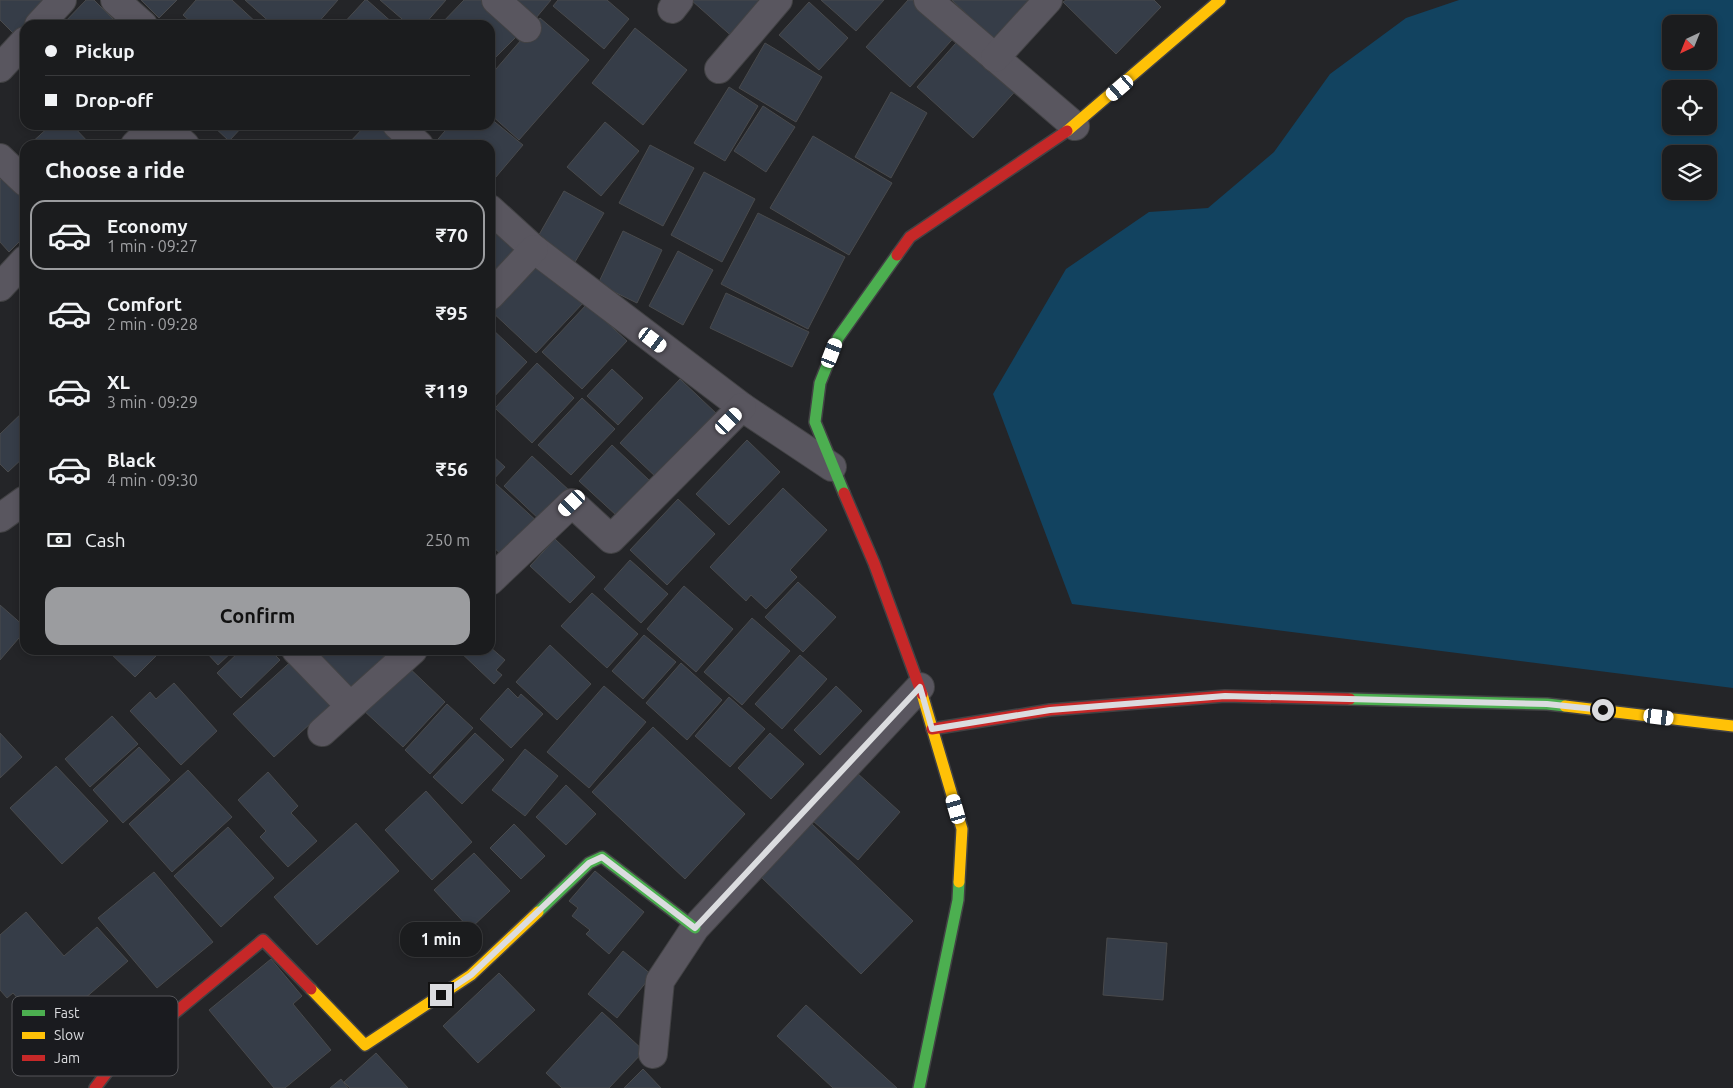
<!DOCTYPE html>
<html lang="en">
<head>
<meta charset="utf-8">
<style>
	:root { --surface:#1b1c1e; --page:#242527; --text:#f1f3f6; --muted:#a0a1a4; --line:#393a3c; --accent:#9b9c9f }
	body { margin:0; font-family:Ubuntu,sans-serif; background:var(--page); color:var(--text); height:100vh; display:flex; flex-direction:column; font-size:19px; white-space:nowrap }
	* { box-sizing:border-box; margin:0 }
	p { font-size:16px; color:var(--muted) }
	.icon { flex:none; width:28px; height:28px; fill:none; stroke:currentColor; stroke-width:2; stroke-linecap:round; stroke-linejoin:round }
	.map { position:relative; flex:1; overflow:hidden }
	.sheet { position:absolute; left:20px; top:140px; width:475px; height:515px; display:flex; flex-direction:column; background:var(--surface); border-radius:15px; box-shadow:0 2px 8px #0003,0 0 0 1px var(--line) }
	.sheet>* { flex:none }
	.hud { position:absolute; left:20px; top:20px; width:475px; height:110px; border-radius:15px; box-shadow:0 2px 8px #0003,0 0 0 1px var(--line); display:grid; align-content:center; height:110px; padding:0 25px; background:var(--surface) }
	.needle { width:32px; rotate:223deg }
	.controls { position:absolute; left:1662px; top:15px; display:grid; gap:10px }
	.controls a { display:grid; place-items:center; width:55px; height:55px; border-radius:10px; background:var(--surface); box-shadow:0 2px 8px #0003,0 0 0 1px var(--line); font-size:25px }
	.end { position:absolute; width:22px; height:22px; margin:-11px; border:6px solid #dbdcdf; background:#111; box-shadow:0 0 0 2px #111 }
	.from { border-radius:50% }
	.bubble { position:absolute; height:35px; border-radius:15px; background:var(--surface); box-shadow:0 2px 8px #0003,0 0 0 1px var(--line); font-size:16px; font-weight:600; line-height:35px; text-align:center }
	.car { position:absolute; width:15px; height:30px; margin:-15px -8px; border-radius:6px; box-shadow:0 0 4px 1px #0007; background:linear-gradient(#fff 24%,#345 0 40%,#fff 0 76%,#345 0 86%,#fff 0) }
	.hud b { display:flex; align-items:center; gap:18px; height:48px; font-size:19px }
	.hud b+b { border-top:1px solid var(--line) }
	.hud i { width:12px; height:12px; background:var(--text) }
	ul { padding:0; list-style:none }
	li { display:flex; align-items:center; gap:15px; height:70px; margin:0 10px 8px; padding:0 15px; border:2px solid transparent; border-radius:15px }
	li div { flex:1 }
	li b { display:block; font-size:19px }
	li em { font-style:normal; font-weight:600 }
	li.on { border-color:var(--accent) }
	li>.icon { width:45px; height:45px; stroke-width:1.5 }
	h2 { padding:0 25px; font-size:22px; line-height:60px }
	.pay { display:flex; align-items:center; gap:12px; height:55px; padding:0 25px; font-size:19px }
	.pay p { margin-inline-start:auto }
	.primary-button { display:flex; gap:10px; margin-top:auto; padding:10px 25px }
	.primary-button a { flex:1; height:58px; border-radius:15px; background:var(--accent); color:#111; font-size:20px; font-weight:600; line-height:58px; text-align:center }
	.map>svg:first-child { display:block }
	.water { fill:#124360; fill-rule:evenodd }
	.building { fill:#363d48; stroke:#494a4c }
	.lines { fill:none; stroke-linecap:round; stroke-linejoin:round }
	.street-casing { stroke:#424244; stroke-width:30 }
	.fast-casing { stroke:#424244; stroke-width:14 }
	.slow-casing { stroke:#424244; stroke-width:14 }
	.jam-casing { stroke:#424244; stroke-width:14 }
	.street { stroke:#59565f; stroke-width:28 }
	.fast { stroke:#4caf50; stroke-width:11 }
	.slow { stroke:#ffc107; stroke-width:11 }
	.jam { stroke:#c62828; stroke-width:11 }
	.route { stroke:#dbdcdf; stroke-width:6 }
	.key { fill:#1a1b1f; stroke:#545559; stroke-width:1 }
	.key-label { font-size:14px; fill:#dbdcdf }
</style>
</head>
<body>
<div class="map">
<svg width="1733" height="1088" viewBox="0 0 1733 1088">
	<rect width="100%" height="100%" fill="#242528"/>
	<path class="water" d="M1459,0H1733V688L1072,604L993,394L1066,269L1149,212L1208,208L1274,152L1330,74L1406,18ZM1671,24H1709V61H1671ZM1671,89H1709V126H1671ZM1671,154H1709V191H1671Z"/>
	<g class="building">
		<path d="M0,0H52L28,25H25V28L17,37L0,20Z"/>
		<path d="M86,0H94L119,25H62Z"/>
		<path d="M141,0H177L159,18Z"/>
		<path d="M196,0H232L259,25H194L183,15Z"/>
		<path d="M245,0H338L316,25H273Z"/>
		<path d="M365,0H367L395,25H342Z"/>
		<path d="M380,0H446L424,25H409Z"/>
		<path d="M464,0H486L520,33L490,63V25H440Z"/>
		<path d="M515,0H551L536,18Z"/>
		<path d="M558,0H607L629,19L604,49L553,6Z"/>
		<path d="M691,0H772L736,40Z"/>
		<path d="M821,0H884L856,31Z"/>
		<path d="M908,0H921L958,33L910,87L866,47Z"/>
		<path d="M952,0H1036L996,42Z"/>
		<path d="M1066,0H1154L1161,7L1116,54L1063,2Z"/>
		<path d="M809,2L848,38L819,70L779,35Z"/>
		<path d="M540,18L589,60L519,140L490,114V76Z"/>
		<path d="M635,28L687,70L643,125L592,83Z"/>
		<path d="M963,35L1020,86L973,138L917,87Z"/>
		<path d="M765,43L822,77L796,122L739,88Z"/>
		<path d="M729,87L758,106L725,161L694,143Z"/>
		<path d="M891,92L927,113L891,178L855,157Z"/>
		<path d="M763,106L795,127L766,172L734,151Z"/>
		<path d="M490,118L523,145L490,184V145H433L450,125H490Z"/>
		<path d="M605,122L639,151L601,196L567,167Z"/>
		<path d="M51,125H72L91,145H29Z"/>
		<path d="M212,125H244L229,141Z"/>
		<path d="M349,125H361L356,131Z"/>
		<path d="M366,125H387L408,145H347Z"/>
		<path d="M813,136L892,183L849,255L770,208Z"/>
		<path d="M650,145L694,168L663,226L619,203Z"/>
		<path d="M704,172L755,199L722,262L671,235Z"/>
		<path d="M6,174L25,192V236L9,252L0,242V180Z"/>
		<path d="M564,191L604,213L575,262L536,240Z"/>
		<path d="M758,213L845,257L808,329L721,284Z"/>
		<path d="M490,224L520,251L490,283Z"/>
		<path d="M623,231L662,250L637,303L598,284Z"/>
		<path d="M678,251L713,270L683,325L649,306Z"/>
		<path d="M536,257L584,302L536,353L490,310V307Z"/>
		<path d="M726,293L809,332L792,367L710,328Z"/>
		<path d="M587,304L627,341L582,389L542,352Z"/>
		<path d="M490,327L527,362L490,401Z"/>
		<path d="M537,363L574,398L532,443L495,408Z"/>
		<path d="M612,369L643,398L618,425L587,396Z"/>
		<path d="M680,379L718,415L658,479L620,443Z"/>
		<path d="M582,398L615,429L571,475L538,445Z"/>
		<path d="M25,410V456L8,472L0,464V434Z"/>
		<path d="M747,440L780,472L729,525L696,494Z"/>
		<path d="M612,445L650,481L617,516L579,481Z"/>
		<path d="M490,449L495,454L493,456L505,467L490,483Z"/>
		<path d="M532,456L571,492L542,522L504,486Z"/>
		<path d="M496,484L539,523L506,559L490,544V491Z"/>
		<path d="M783,488L827,530L790,570L797,577L766,609L751,595L746,601L710,567Z"/>
		<path d="M678,499L715,534L667,585L630,550Z"/>
		<path d="M555,539L595,577L570,603L530,566Z"/>
		<path d="M630,560L668,594L641,623L604,589Z"/>
		<path d="M798,582L836,617L803,652L765,617Z"/>
		<path d="M684,586L733,629L696,672L647,629Z"/>
		<path d="M592,593L638,634L607,668L561,626Z"/>
		<path d="M0,605L25,627V631L0,660Z"/>
		<path d="M752,618L790,651L742,705L704,672Z"/>
		<path d="M644,635L676,662L643,699L612,671Z"/>
		<path d="M550,645L591,684L557,720L516,682Z"/>
		<path d="M490,647L505,660L496,670L502,675L494,684L458,650H490Z"/>
		<path d="M107,650H162L135,677Z"/>
		<path d="M198,650H234L218,665L206,652L203,655Z"/>
		<path d="M241,650H270L280,660L241,698L217,673Z"/>
		<path d="M313,650H388L391,653L354,692Z"/>
		<path d="M800,655L827,679L782,729L755,704Z"/>
		<path d="M296,657L336,700L274,757L233,714Z"/>
		<path d="M404,663L445,702L403,747L362,709Z"/>
		<path d="M681,663L722,700L687,740L646,703Z"/>
		<path d="M174,683L217,731L181,765L130,711L150,692L156,699Z"/>
		<path d="M604,686L646,722L589,788L547,752Z"/>
		<path d="M836,686L862,711L820,755L794,730Z"/>
		<path d="M508,688L518,698L521,694L543,714L511,748L480,719Z"/>
		<path d="M729,697L765,729L730,767L695,736Z"/>
		<path d="M447,704L473,728L430,774L405,750Z"/>
		<path d="M112,716L138,744L90,787L65,759Z"/>
		<path d="M653,727L745,814L685,879L592,792Z"/>
		<path d="M0,733L22,757L0,778Z"/>
		<path d="M475,733L504,760L462,804L433,777Z"/>
		<path d="M770,733L804,764L771,799L738,768Z"/>
		<path d="M139,747L170,780L123,823L93,790Z"/>
		<path d="M525,749L558,776L525,816L492,790Z"/>
		<path d="M56,766L108,821L62,864L10,808Z"/>
		<path d="M188,770L232,817L172,872L129,824Z"/>
		<path d="M268,772L298,806L291,813L317,841L288,867L260,837L266,831L238,800Z"/>
		<path d="M856,772L900,812L858,860L813,821Z"/>
		<path d="M566,785L596,814L566,845L536,817Z"/>
		<path d="M426,791L472,842L432,880L385,830Z"/>
		<path d="M810,822L913,921L861,974L759,875Z"/>
		<path d="M356,823L399,871L317,945L274,897Z"/>
		<path d="M514,824L545,856L521,879L490,848Z"/>
		<path d="M228,827L274,878L221,927L174,876Z"/>
		<path d="M474,853L510,891L470,929L434,890Z"/>
		<path d="M595,871L644,912L609,954L586,934L590,930L572,916L578,908L569,901Z"/>
		<path d="M154,872L213,942L157,988L98,918Z"/>
		<path d="M26,912L64,956L97,927L128,961L47,1031L13,993L7,998L0,990V935Z"/>
		<path d="M1107,938L1167,943L1163,1000L1103,995Z"/>
		<path d="M623,951L652,975L617,1018L588,994Z"/>
		<path d="M271,959L302,996L293,1004L331,1050L285,1088H274L209,1010Z"/>
		<path d="M499,973L535,1010L478,1063L443,1026Z"/>
		<path d="M806,1005L897,1088H833L777,1036Z"/>
		<path d="M602,1012L644,1051L609,1088H562L546,1073Z"/>
		<path d="M376,1053L408,1088H350L344,1082Z"/>
		<path d="M643,1069L661,1088H624Z"/>
		<path d="M341,1079L348,1088H330Z"/>
	</g>
	<g class="lines">
		<defs>
			<g id="street">
				<path d="M115,0L143,25"/>
				<path d="M496,0L527,28"/>
				<path d="M928,0L1075,126"/>
				<path d="M672,9L679,0"/>
				<path d="M39,25L62,0"/>
				<path d="M995,58L1048,0"/>
				<path d="M0,68L25,41"/>
				<path d="M719,69L778,0"/>
				<path d="M163,125L185,145"/>
				<path d="M397,125L419,145"/>
				<path d="M135,145L155,125"/>
				<path d="M0,158L25,182"/>
				<path d="M490,209L534,249L742,407L832,467"/>
				<path d="M0,287L25,260"/>
				<path d="M490,296L534,249"/>
				<path d="M0,518L25,500"/>
				<path d="M490,581L572,503L611,539L742,407"/>
				<path d="M296,650L350,706"/>
				<path d="M322,732L413,650"/>
				<path d="M653,1054L660,981L695,928L920,687"/>
			</g>
			<g id="fast">
				<path d="M844,493L815,422L820,383L838,338L897,255"/>
				<path d="M1350,699L1547,704L1565,706"/>
				<path d="M538,912L589,863L602,857L695,928"/>
				<path d="M919,1088L958,900L959,882"/>
			</g>
			<g id="slow">
				<path d="M1067,131L1220,0"/>
				<path d="M922,694L962,829L959,882"/>
				<path d="M1565,706L1733,726"/>
				<path d="M311,989L365,1045L471,975L538,912"/>
			</g>
			<g id="jam">
				<path d="M897,255L910,237L1067,131"/>
				<path d="M844,493L874,563L922,694"/>
				<path d="M932,729L1050,710L1225,696L1350,699"/>
				<path d="M95,1088L114,1063L263,940L311,989"/>
			</g>
		</defs>
		<use href="#street" class="street-casing"/>
		<use href="#fast" class="fast-casing"/>
		<use href="#slow" class="slow-casing"/>
		<use href="#jam" class="jam-casing"/>
		<use href="#street" class="street"/>
		<use href="#fast" class="fast"/>
		<use href="#slow" class="slow"/>
		<use href="#jam" class="jam"/>
	</g>
	<g class="lines">
		<path class="route" d="M441,995L471,975L589,863L602,857L695,928L920,687L932,729L1050,710L1225,696L1547,704L1603,710"/>
	</g>
	<rect x="12" y="996" width="166" height="80" rx="8" class="key"/>
	<rect x="22" y="1010" width="23" height="6" fill="#4caf50"/>
	<rect x="22" y="1032" width="23" height="7" fill="#ffc107"/>
	<rect x="22" y="1055" width="23" height="6" fill="#c62828"/>
	<g class="key-label">
		<text x="54" y="1018">Fast</text>
		<text x="54" y="1040">Slow</text>
		<text x="54" y="1063">Jam</text>
	</g>
</svg>
<div class="controls">
<a><svg class="needle" viewBox="-14 -14 28 28"><path d="M0-13l5 13h-10z" fill="#e53935"/><path d="M0 13l5-13h-10z" fill="#a0a1a4"/></svg></a>
<a><svg class="icon" aria-label="locate" viewBox="0 0 24 24"><circle cx="12" cy="12" r="6"/><path d="M12 2v4M12 18v4M2 12h4M18 12h4"/></svg></a>
<a><svg class="icon" aria-label="layers" viewBox="0 0 24 24"><path d="M12 4l9 5-9 5-9-5zM3 14l9 5 9-5"/></svg></a>
</div>
<i class="end from" style="left:1603px;top:710px"></i>
<i class="end" style="left:441px;top:995px"></i>
<div class="bubble" style="left:400px;top:922px;width:82px">1 min</div>
<i class="car" style="left:1120px;top:88px;rotate:229deg"></i>
<i class="car" style="left:653px;top:340px;rotate:127deg"></i>
<i class="car" style="left:832px;top:353px;rotate:21deg"></i>
<i class="car" style="left:729px;top:421px;rotate:45deg"></i>
<i class="car" style="left:572px;top:503px;rotate:226deg"></i>
<i class="car" style="left:1659px;top:717px;rotate:97deg"></i>
<i class="car" style="left:956px;top:809px;rotate:344deg"></i>
<div class="hud">
<b><i class="from"></i>Pickup</b>
<b><i></i>Drop-off</b>
</div>
<section class="sheet">
<h2>Choose a ride</h2>
<ul>
<li class="on"><svg class="icon" aria-label="car" viewBox="0 0 24 24"><path d="M5 17H2v-5l4-1 3-4h7l3 4 3 1v5h-3M9 17h6M6 11h13"/><circle cx="7" cy="17" r="2"/><circle cx="17" cy="17" r="2"/></svg><div><b>Economy</b><p>1 min · 09:27</p></div><em>₹70</em></li>
<li><svg class="icon" aria-label="car" viewBox="0 0 24 24"><path d="M5 17H2v-5l4-1 3-4h7l3 4 3 1v5h-3M9 17h6M6 11h13"/><circle cx="7" cy="17" r="2"/><circle cx="17" cy="17" r="2"/></svg><div><b>Comfort</b><p>2 min · 09:28</p></div><em>₹95</em></li>
<li><svg class="icon" aria-label="car" viewBox="0 0 24 24"><path d="M5 17H2v-5l4-1 3-4h7l3 4 3 1v5h-3M9 17h6M6 11h13"/><circle cx="7" cy="17" r="2"/><circle cx="17" cy="17" r="2"/></svg><div><b>XL</b><p>3 min · 09:29</p></div><em>₹119</em></li>
<li><svg class="icon" aria-label="car" viewBox="0 0 24 24"><path d="M5 17H2v-5l4-1 3-4h7l3 4 3 1v5h-3M9 17h6M6 11h13"/><circle cx="7" cy="17" r="2"/><circle cx="17" cy="17" r="2"/></svg><div><b>Black</b><p>4 min · 09:30</p></div><em>₹56</em></li>
</ul>
<div class="pay"><svg class="icon" aria-label="cash" viewBox="0 0 24 24"><path d="M3 7h18v10H3z"/><circle cx="12" cy="12" r="2"/></svg>Cash<p>250 m</p></div>
<div class="primary-button"><a>Confirm</a></div>
</section>
</div>
</body>
</html>
